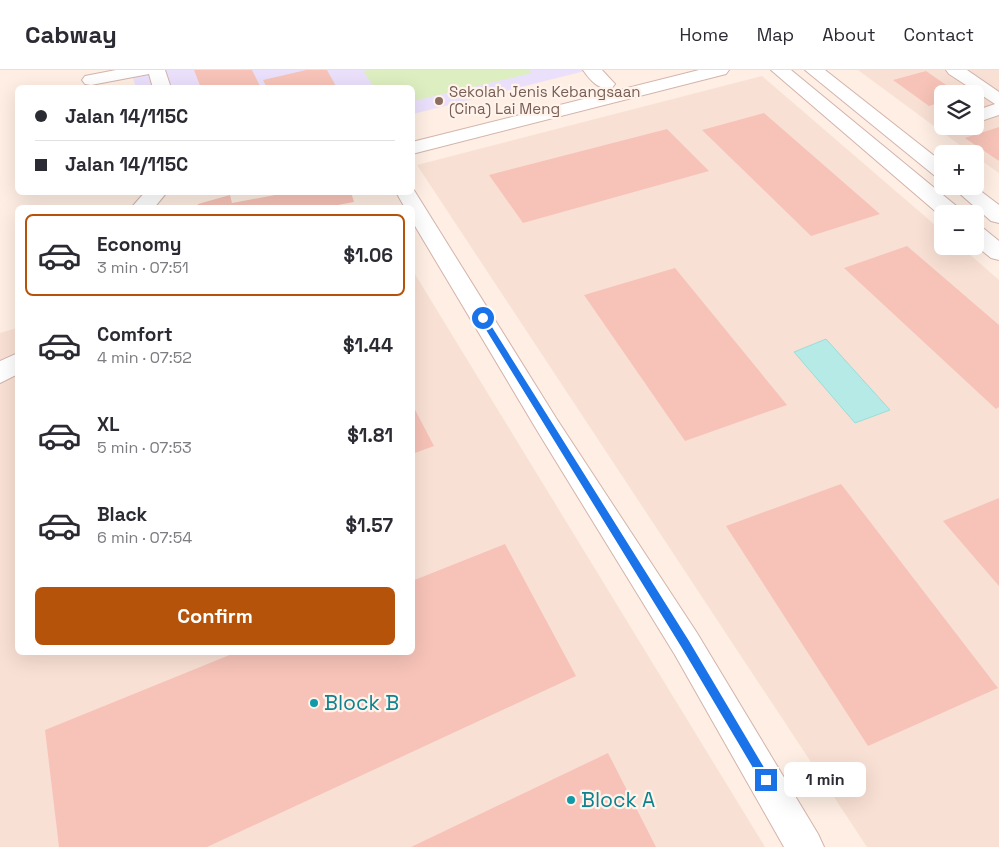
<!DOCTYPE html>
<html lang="en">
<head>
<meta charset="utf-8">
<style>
	:root { --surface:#fff; --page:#f7f7f7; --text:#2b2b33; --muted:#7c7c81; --line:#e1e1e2; --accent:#b45309 }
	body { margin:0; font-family:"Space Grotesk",sans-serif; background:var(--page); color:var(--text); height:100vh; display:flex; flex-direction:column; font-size:19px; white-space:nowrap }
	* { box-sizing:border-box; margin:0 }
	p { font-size:16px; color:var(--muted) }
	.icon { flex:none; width:28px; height:28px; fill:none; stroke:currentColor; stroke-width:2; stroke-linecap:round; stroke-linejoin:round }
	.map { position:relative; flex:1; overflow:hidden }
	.drawer { position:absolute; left:15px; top:135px; width:400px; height:450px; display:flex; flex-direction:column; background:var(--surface); border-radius:8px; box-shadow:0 5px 20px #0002 }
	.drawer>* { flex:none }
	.guide { position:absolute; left:15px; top:15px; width:400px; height:110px; border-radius:8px; box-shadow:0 5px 20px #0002; display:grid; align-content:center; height:110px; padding:0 20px; background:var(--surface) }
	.controls { position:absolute; left:934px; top:15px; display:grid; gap:10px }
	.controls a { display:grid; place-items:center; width:50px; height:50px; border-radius:8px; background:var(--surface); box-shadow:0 5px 20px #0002; font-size:25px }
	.end { position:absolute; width:22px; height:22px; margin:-11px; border:6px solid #1a73e8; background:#fff; box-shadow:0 0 0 2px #fff }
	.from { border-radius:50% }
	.bubble { position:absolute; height:35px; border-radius:8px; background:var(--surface); box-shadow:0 5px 20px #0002; font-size:16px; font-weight:800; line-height:35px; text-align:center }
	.guide b { display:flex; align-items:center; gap:18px; height:48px; font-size:19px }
	.guide b+b { border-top:1px solid var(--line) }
	.guide i { width:12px; height:12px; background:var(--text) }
	ul { padding:9px 0 0; list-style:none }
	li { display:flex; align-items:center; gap:15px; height:82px; margin:0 10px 8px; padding:0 10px; border:2px solid transparent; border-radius:8px }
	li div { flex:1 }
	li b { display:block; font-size:19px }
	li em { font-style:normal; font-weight:800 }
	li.on { border-color:var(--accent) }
	li>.icon { width:45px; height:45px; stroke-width:1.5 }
	.action { display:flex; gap:10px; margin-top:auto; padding:10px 20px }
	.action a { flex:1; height:58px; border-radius:8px; background:var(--accent); color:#fff; font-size:20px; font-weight:800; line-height:58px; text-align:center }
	header { display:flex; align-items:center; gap:30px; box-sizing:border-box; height:70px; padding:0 25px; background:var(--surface); border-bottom:1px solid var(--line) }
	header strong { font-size:24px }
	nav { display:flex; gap:28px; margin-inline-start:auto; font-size:18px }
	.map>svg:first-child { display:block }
	.residential { fill:#f9e0d4; fill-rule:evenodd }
	.education { fill:#ebe0fb }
	.green { fill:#ddeec0 }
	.water { fill:#b5eae6; stroke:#9bddd8 }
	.building { fill:#f7c3b8 }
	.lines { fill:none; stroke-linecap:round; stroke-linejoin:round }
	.minor-casing { stroke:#d3b4ab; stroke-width:2 }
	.minor { fill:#fff; fill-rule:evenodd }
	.route { fill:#1a73e8 }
	.education-dot { fill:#8d6e63; stroke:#fff3eb; stroke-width:2 }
	.culture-dot { fill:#0f9aa8; stroke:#fff3eb; stroke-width:2 }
	.labels { text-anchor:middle; stroke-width:4.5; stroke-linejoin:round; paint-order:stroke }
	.far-education-label { font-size:15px; fill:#785e54; stroke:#fff3eb; text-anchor:start }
	.near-culture-label { font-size:21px; fill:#0d838f; stroke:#fff3eb; text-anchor:start }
</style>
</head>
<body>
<header>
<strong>Cabway</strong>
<nav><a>Home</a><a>Map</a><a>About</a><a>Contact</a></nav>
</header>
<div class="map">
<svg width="999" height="777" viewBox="0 0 999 777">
	<rect width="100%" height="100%" fill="#feeee3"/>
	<g class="residential">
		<path d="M858,0H999V103L975,86V84H972ZM942,24H975V56H942Z"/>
		<path d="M762,6L942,161V176H960L999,210V777H867L417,95Z"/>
		<path d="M413,201L765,777H0V263L17,258L18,582H412Z"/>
	</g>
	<path class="education" d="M130,0H589L413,44L412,18L136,17Z"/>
	<path class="green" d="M369,0H529L532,3L413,31L412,18L374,17L363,1Z"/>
	<path class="water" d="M826,269L890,340L855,353L794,282Z"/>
	<g class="building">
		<path d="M194,0H252L261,18H201Z"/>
		<path d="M306,0H327L337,18H267L263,10Z"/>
		<path d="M926,1L959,24H942V32L929,36L893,10Z"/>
		<path d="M764,43L880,144L811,166L702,60Z"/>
		<path d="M999,57V91L965,68Z"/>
		<path d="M667,59L709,101L523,153L489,105Z"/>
		<path d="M291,122H351L354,132L322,138H198V134L230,125L232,133Z"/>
		<path d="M907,176L999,255V337L996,339L844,198Z"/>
		<path d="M675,198L787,335L685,371L584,225Z"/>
		<path d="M412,334L434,376L412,384Z"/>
		<path d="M841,414L998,618L868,676L726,456Z"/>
		<path d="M999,428V516L943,451Z"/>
		<path d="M505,474L576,606L207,777H59L45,660L237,582H412V511Z"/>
		<path d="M608,683L656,777H411Z"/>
	</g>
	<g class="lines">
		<defs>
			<g id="minor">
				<path d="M116,0H165L171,18H153L149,4L91,15L85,14L82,10L85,6Z"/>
				<path d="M583,0H602L615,14L612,18C599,21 590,10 583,0Z"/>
				<path d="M699,0H729L726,4L412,84V72Z"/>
				<path d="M771,0H791L960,139L962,144H942V147Z"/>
				<path d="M805,0H825L942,92V108L935,106Z"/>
				<path d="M946,0H967L999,22V45L975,53V41L995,34L949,4Z"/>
				<path d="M951,116H974L999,135V153L991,151Z"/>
				<path d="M412,117L556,348L697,563L818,764L824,777H784L675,585L538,362L412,151V138H405L396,122H412Z"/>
				<path d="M145,122H167L154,138H131Z"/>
				<path d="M975,156L983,158L999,171V190L991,188L975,175Z"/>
				<path d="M18,283V304L0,313V291Z"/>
			</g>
		</defs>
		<use href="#minor" class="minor-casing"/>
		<use href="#minor" class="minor"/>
	</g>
	<path class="route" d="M480,246H485L689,571L769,706L771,710L769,713L766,715L762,713L682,578L480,250Z"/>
	<circle class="education-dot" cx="439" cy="31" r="5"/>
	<g class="culture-dot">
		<circle cx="314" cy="633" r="5"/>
		<circle cx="571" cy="730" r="5"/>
	</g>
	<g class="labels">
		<g class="far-education-label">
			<text x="449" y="27">Sekolah Jenis Kebangsaan<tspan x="449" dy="17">(Cina) Lai Meng</tspan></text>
		</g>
		<g class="near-culture-label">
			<text x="324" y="640">Block B</text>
			<text x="581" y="737">Block A</text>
		</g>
	</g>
</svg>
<div class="controls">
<a><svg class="icon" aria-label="layers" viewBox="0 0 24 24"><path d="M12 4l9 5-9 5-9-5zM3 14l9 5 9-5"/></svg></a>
<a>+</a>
<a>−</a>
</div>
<i class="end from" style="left:483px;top:248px"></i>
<i class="end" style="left:766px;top:710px"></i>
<div class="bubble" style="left:784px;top:692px;width:82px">1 min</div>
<div class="guide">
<b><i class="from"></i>Jalan 14/115C</b>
<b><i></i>Jalan 14/115C</b>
</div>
<section class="drawer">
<ul>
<li class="on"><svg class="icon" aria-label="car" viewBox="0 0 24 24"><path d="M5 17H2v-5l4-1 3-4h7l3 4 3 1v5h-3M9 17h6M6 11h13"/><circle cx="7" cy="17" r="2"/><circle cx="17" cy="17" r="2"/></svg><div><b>Economy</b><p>3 min · 07:51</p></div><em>$1.06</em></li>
<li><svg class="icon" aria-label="car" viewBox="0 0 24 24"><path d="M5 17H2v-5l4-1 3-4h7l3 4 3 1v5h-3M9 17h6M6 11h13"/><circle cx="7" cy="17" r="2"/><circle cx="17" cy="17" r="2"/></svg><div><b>Comfort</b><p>4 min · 07:52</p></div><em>$1.44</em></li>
<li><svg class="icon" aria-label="car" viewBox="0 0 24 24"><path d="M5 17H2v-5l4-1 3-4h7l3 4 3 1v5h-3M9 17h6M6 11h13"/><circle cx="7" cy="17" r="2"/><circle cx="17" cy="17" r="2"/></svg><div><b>XL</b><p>5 min · 07:53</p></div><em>$1.81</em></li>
<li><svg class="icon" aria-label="car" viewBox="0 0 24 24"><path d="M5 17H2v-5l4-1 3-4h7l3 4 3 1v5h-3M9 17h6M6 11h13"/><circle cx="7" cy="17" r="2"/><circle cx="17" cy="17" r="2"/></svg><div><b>Black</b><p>6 min · 07:54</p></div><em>$1.57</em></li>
</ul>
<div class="action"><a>Confirm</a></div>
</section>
</div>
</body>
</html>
